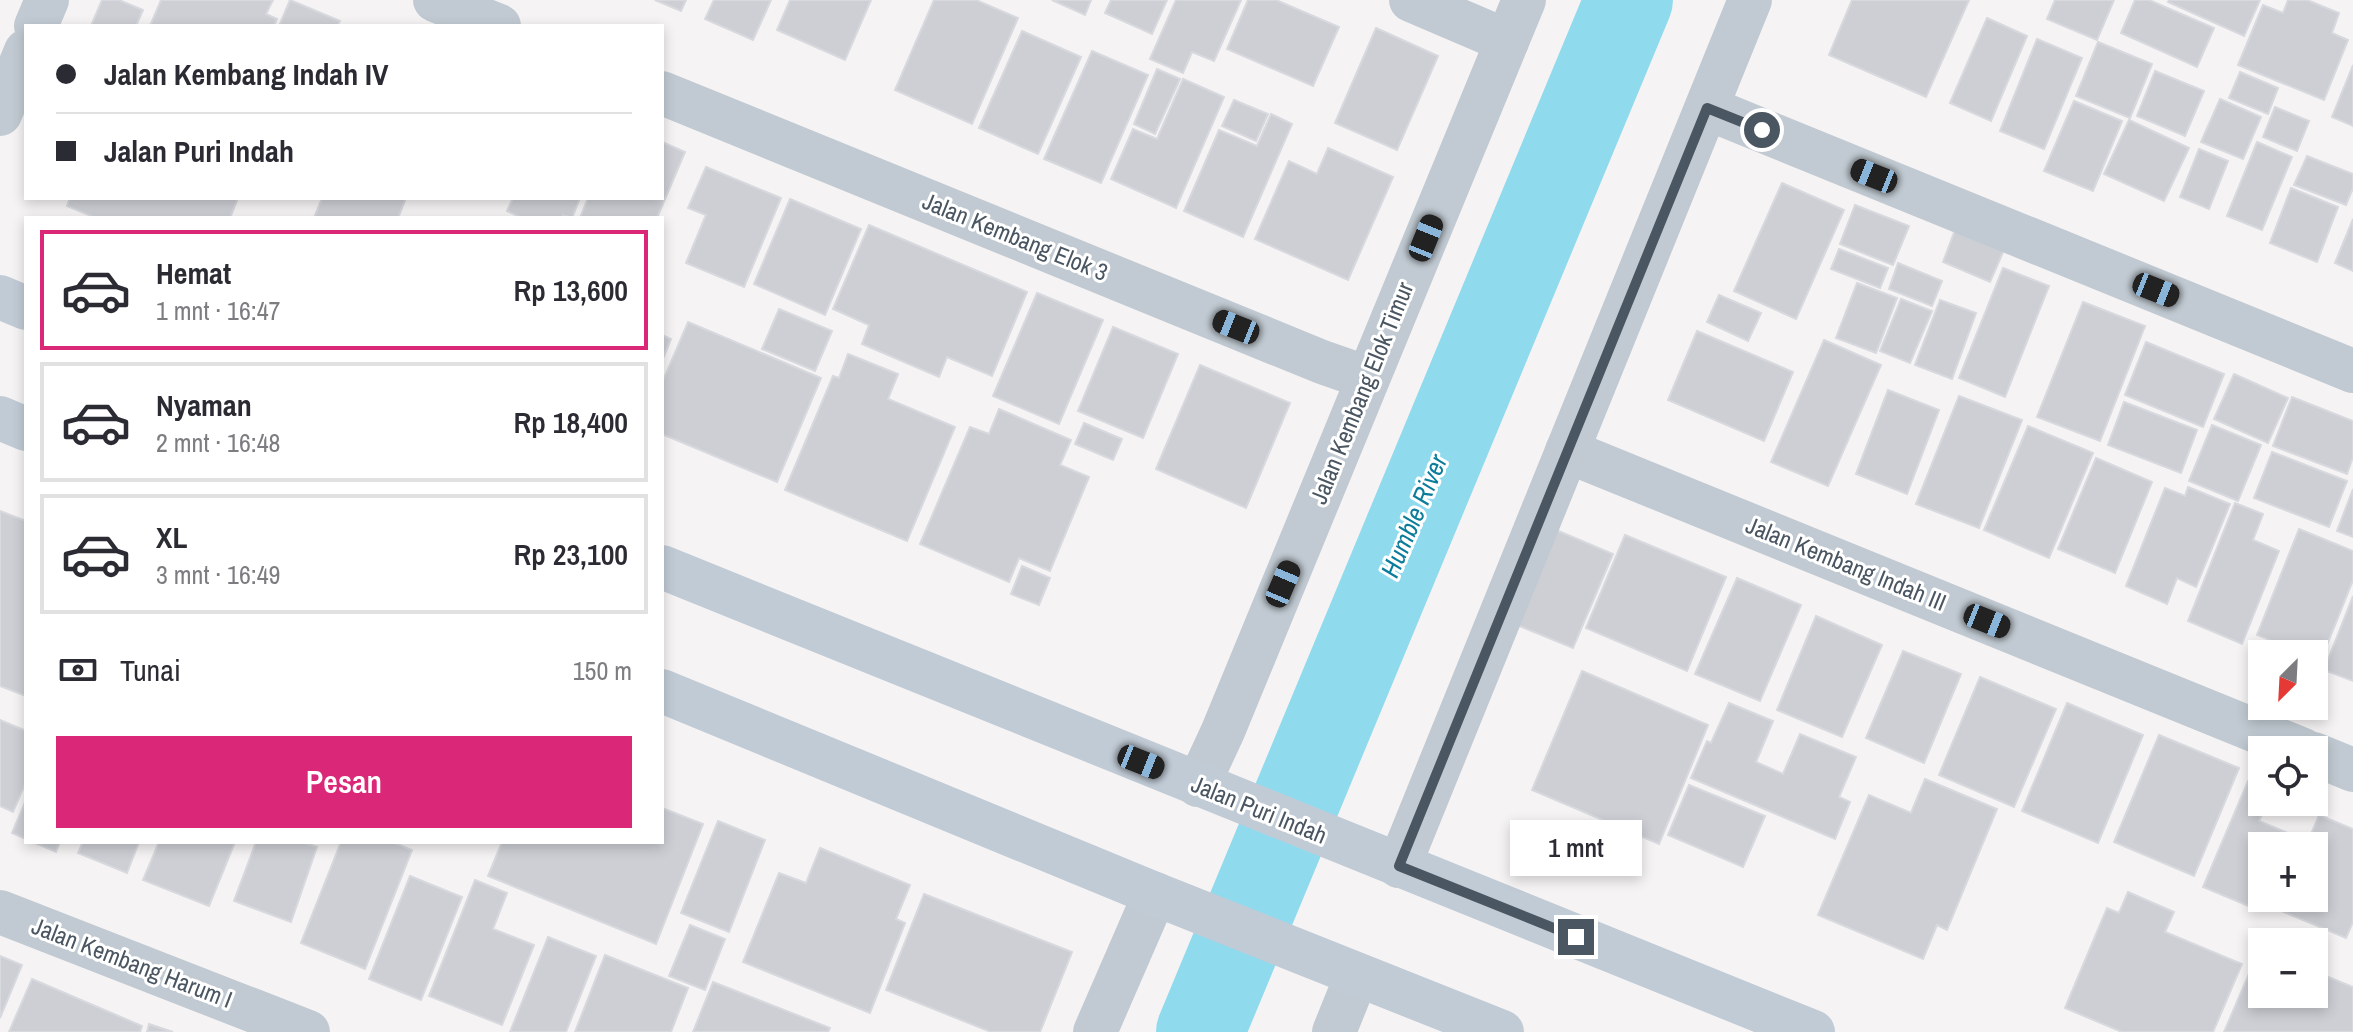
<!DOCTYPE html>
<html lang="id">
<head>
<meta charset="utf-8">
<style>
	:root { --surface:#fff; --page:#f7f7f7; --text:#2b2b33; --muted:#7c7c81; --line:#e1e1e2; --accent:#db2777 }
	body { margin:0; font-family:"Archivo Narrow",sans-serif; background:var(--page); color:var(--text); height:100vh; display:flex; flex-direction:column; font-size:30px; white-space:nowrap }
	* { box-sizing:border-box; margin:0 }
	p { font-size:26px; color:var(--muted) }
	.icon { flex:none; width:44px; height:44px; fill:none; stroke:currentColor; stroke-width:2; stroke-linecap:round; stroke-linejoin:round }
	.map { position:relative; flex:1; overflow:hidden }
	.panel { position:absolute; left:24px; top:216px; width:640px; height:628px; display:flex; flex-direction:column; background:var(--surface); border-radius:0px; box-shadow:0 4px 12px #0003 }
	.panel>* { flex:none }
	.top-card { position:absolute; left:24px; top:24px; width:640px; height:176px; border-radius:0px; box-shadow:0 4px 12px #0003; display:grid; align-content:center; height:176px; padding:0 32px; background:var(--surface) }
	.needle { width:52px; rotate:204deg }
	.buttons { position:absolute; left:2248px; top:640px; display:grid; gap:16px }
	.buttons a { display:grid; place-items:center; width:80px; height:80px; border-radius:0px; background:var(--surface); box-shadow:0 4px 12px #0003; font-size:40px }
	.end { position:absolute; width:36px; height:36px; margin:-18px; border:10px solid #4a5661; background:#fff; box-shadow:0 0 0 4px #fff }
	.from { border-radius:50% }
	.bubble { position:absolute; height:56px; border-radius:0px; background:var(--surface); box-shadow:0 4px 12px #0003; font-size:26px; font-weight:600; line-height:56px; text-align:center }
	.car { position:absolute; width:24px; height:48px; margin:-24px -12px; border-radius:10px; box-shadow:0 0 6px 2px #0007; background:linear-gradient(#222 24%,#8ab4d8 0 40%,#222 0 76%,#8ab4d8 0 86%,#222 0) }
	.top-card b { display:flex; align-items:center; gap:28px; height:76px; font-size:30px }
	.top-card b+b { border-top:2px solid var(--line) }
	.top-card i { width:20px; height:20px; background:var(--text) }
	ul { padding:14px 0 0; list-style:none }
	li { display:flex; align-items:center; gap:24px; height:120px; margin:0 16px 12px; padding:0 16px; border:4px solid var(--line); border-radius:0px }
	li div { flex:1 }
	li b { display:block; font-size:30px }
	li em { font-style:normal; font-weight:600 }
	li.current { border-color:var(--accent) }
	li>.icon { width:72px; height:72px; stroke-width:1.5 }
	.pay { display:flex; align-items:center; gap:20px; height:88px; padding:0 32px; font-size:30px }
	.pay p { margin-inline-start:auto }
	.primary-button { display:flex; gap:16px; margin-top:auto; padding:16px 32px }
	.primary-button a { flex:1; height:92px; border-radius:0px; background:var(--accent); color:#fff; font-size:32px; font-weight:600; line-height:92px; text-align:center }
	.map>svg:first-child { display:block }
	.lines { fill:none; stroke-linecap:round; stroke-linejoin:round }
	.river { stroke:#90daee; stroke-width:88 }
	.building { fill:#cdcfd5; stroke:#d7d9de; stroke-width:2 }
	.street { stroke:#c1cad2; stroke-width:44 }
	.secondary { stroke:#c1cbd6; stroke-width:44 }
	.route { stroke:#4a5661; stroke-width:10 }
	.labels { text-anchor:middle; stroke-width:6; stroke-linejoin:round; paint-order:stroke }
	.street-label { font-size:24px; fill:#4a5661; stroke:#fff }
	.water-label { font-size:26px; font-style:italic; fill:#0c7c9b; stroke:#fff }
</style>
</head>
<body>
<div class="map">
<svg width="2353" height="1032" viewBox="0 0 2353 1032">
	<rect width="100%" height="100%" fill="#f5f3f3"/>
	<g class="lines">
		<path class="river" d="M1200,1032L1629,0"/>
	</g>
	<g class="building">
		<path d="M102,0H119L143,10L136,26H91Z"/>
		<path d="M161,0H273L266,14L277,19L274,26H150Z"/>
		<path d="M290,0L340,21L337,26H279Z"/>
		<path d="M655,0H686L681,11Z"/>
		<path d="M714,0H771L753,40L705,19Z"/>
		<path d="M790,0H871L845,60L777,30Z"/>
		<path d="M934,0H976L1018,18L972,124L895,90Z"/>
		<path d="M1052,0H1091L1085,15Z"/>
		<path d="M1111,0H1167L1152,34L1105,13Z"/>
		<path d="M1176,0H1241L1214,61L1192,52L1183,73L1150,59Z"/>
		<path d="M1248,0H1276L1339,27L1313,86L1227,49Z"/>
		<path d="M1852,0H1969L1926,97L1829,55Z"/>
		<path d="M2055,0H2114L2097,40L2047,19Z"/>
		<path d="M2135,0H2149L2214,28L2197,67L2121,33Z"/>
		<path d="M2169,0H2260L2244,36L2168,2Z"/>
		<path d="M2288,0H2307L2339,13L2332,33L2348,40L2324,100L2238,65L2263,5L2283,13Z"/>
		<path d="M1987,18L2027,36L1991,121L1950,103Z"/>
		<path d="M1376,28L1438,56L1397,150L1335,123Z"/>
		<path d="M1022,31L1081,57L1038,154L979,128Z"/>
		<path d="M2037,39L2082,58L2044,149L2000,131Z"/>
		<path d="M2098,42L2152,64L2130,118L2076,96Z"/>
		<path d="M1092,51L1148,75L1101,183L1044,159Z"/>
		<path d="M2353,65V126L2332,117Z"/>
		<path d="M1157,69L1180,79L1155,134L1134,124Z"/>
		<path d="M2155,71L2204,91L2185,136L2137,116Z"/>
		<path d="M2240,72L2278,88L2268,114L2229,98Z"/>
		<path d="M1183,79L1224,97L1176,208L1111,179L1133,129L1157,139Z"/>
		<path d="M2220,99L2261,117L2243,159L2201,142Z"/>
		<path d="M1234,100L1268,114L1256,141L1222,126Z"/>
		<path d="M2074,101L2122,121L2093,191L2044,171Z"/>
		<path d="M2275,107L2309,121L2297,151L2263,137Z"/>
		<path d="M1271,114L1292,124L1243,237L1184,211L1219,130L1257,146Z"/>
		<path d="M2129,120L2189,148L2164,201L2104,174Z"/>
		<path d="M662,142L685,152L657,218H580L588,198H662Z"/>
		<path d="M2257,142L2292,157L2262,230L2227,216Z"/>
		<path d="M1328,148L1393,177L1348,280L1255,239L1289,161L1317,174Z"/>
		<path d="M2199,149L2228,161L2209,209L2180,197Z"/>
		<path d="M2307,156L2353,174V188L2346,205L2294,185Z"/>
		<path d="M706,167L781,198L744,287L686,263L706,215L688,208Z"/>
		<path d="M1782,183L1844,210L1796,319L1734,291Z"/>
		<path d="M2291,188L2338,207L2317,262L2270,243Z"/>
		<path d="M70,198H238L230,218H96L67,206Z"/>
		<path d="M322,198H406L398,218H314Z"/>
		<path d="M513,198H580L572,218L563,215L562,218H522L507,211Z"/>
		<path d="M790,199L861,229L825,315L754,284Z"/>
		<path d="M1855,205L1909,226L1893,265L1840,244Z"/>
		<path d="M2353,219V271L2335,263Z"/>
		<path d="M869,225L1027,292L992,376L947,357L939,377L862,344L869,325L833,309Z"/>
		<path d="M1955,230L2004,250L1990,282L1943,262Z"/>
		<path d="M1839,249L1888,268L1880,288L1831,269Z"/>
		<path d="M1898,263L1942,281L1932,306L1889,289Z"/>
		<path d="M2003,268L2049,286L2005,397L1959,378Z"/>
		<path d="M1857,283L1897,298L1876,353L1836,338Z"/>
		<path d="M1037,293L1103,320L1059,424L993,396Z"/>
		<path d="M1719,295L1761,313L1748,341L1707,322Z"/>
		<path d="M1901,299L1932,311L1910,363L1880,351Z"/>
		<path d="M1940,300L1976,313L1952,379L1915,365Z"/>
		<path d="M2083,302L2145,326L2100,441L2037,417Z"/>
		<path d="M779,309L832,331L815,371L762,349Z"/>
		<path d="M688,322L821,378L777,482L662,434V383Z"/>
		<path d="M1113,327L1178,354L1143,438L1078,411Z"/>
		<path d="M1697,331L1793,372L1764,441L1668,400Z"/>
		<path d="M662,335L671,339L662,361Z"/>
		<path d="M1824,340L1881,365L1828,486L1771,462Z"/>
		<path d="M2146,342L2224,374L2203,427L2125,395Z"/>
		<path d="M848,354L898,374L888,399L955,427L907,541L785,490L833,376L839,378Z"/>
		<path d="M1200,365L1290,403L1246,508L1156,469Z"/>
		<path d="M2234,374L2288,398L2268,443L2214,419Z"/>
		<path d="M1888,390L1939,410L1907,494L1856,474Z"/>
		<path d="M1959,396L2022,420L1979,528L1916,504Z"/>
		<path d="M2292,397L2353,421V457L2347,474L2273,446Z"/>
		<path d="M2124,402L2197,430L2181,473L2108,445Z"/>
		<path d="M999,409L1071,440L1060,465L1089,477L1050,571L1019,558L1009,582L920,544L970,427L989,434Z"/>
		<path d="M1084,423L1122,439L1113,460L1075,444Z"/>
		<path d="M2212,425L2261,445L2238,501L2189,481Z"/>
		<path d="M2028,426L2093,453L2049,558L1984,530Z"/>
		<path d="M2272,452L2347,481L2329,527L2254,498Z"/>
		<path d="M2096,458L2152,482L2115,573L2058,549Z"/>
		<path d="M2188,487L2230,504L2196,587L2177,578L2167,604L2126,586L2165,488L2185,496Z"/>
		<path d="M2353,489V537L2337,531Z"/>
		<path d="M2235,503L2263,514L2253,540L2279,551L2242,644L2188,621Z"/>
		<path d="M0,511L26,521V696L0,686Z"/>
		<path d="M2299,529L2353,551V580L2321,660L2314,657V654H2305L2257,635Z"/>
		<path d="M1556,530L1613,554L1573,648L1517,625Z"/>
		<path d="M1625,535L1726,577L1687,671L1586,628Z"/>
		<path d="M1022,566L1050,578L1039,605L1011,594Z"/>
		<path d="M1737,578L1801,605L1760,701L1695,674Z"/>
		<path d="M2353,596V681L2324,670Z"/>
		<path d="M1816,616L1882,645L1842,737L1777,710Z"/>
		<path d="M1903,651L1961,674L1924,763L1866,738Z"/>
		<path d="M1582,671L1708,725L1659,844L1532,790Z"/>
		<path d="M1980,677L2056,709L2014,807L1939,775Z"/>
		<path d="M1729,703L1773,721L1756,762L1783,774L1800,734L1856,757L1839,797L1850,802L1835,839L1691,778L1707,741L1711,743Z"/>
		<path d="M2067,703L2143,735L2098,843L2022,811Z"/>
		<path d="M0,720L26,731V782L13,812L0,806Z"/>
		<path d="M2159,735L2239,768L2194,876L2114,842Z"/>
		<path d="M1925,779L1997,809L1947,930L1937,925L1923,959L1818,915L1869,795L1911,813Z"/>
		<path d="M2248,781L2262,788V802H2267L2259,821L2290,834L2285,846H2262L2263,898L2258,910L2203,887Z"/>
		<path d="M1689,785L1765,816L1743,867L1668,835Z"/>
		<path d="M26,800V839L12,833Z"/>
		<path d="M662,808L703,824L656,944L488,876L502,842H662Z"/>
		<path d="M2319,815L2353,829V922L2346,938L2279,910L2284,898H2314V846H2306Z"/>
		<path d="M718,821L765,840L729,932L681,913Z"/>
		<path d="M33,842H60L56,852Z"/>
		<path d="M83,842H139L127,873L78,853Z"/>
		<path d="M159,842H235L209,906L143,880Z"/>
		<path d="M256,842H302L317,847L291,922L234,901Z"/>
		<path d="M341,842H392L412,850L365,969L301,943Z"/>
		<path d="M820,848L910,885L896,919L905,923L870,1013L743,962L779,873L806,883Z"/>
		<path d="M410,876L462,897L421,1000L369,979Z"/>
		<path d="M475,880L507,893L493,929L534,945L502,1025L429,996Z"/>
		<path d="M2128,892L2174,912L2165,932L2242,964L2213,1032H2122L2065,1008L2107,908L2119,913Z"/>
		<path d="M924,894L1072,952L1040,1032H991L886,990Z"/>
		<path d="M690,925L725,939L705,990L669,976Z"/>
		<path d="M548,937L596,956L566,1032H510Z"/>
		<path d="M2260,948L2262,949V994H2314V971L2353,987V1032H2224Z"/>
		<path d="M605,955L688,988L671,1032H575Z"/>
		<path d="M0,956L22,965L0,1018Z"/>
		<path d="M32,979L142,1026L140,1032H9Z"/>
		<path d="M713,982L830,1028L828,1032H693Z"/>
		<path d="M149,1024L173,1032H147Z"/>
	</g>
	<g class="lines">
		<g class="street">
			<path d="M435,0L499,26"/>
			<path d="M1411,0L1507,41"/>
			<path d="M36,26L47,0"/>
			<path d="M662,93L1322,362L1368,378"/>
			<path d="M1707,108L2353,371"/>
			<path d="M0,114L26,51"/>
			<path d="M1567,451L2303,750"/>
			<path d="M2314,754L2353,770"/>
			<path d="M1198,785L1223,731L1524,0"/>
			<path d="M1399,866L1750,0"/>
			<path d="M0,912L308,1032"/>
			<path d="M1095,1032L1155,894"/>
			<path d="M1334,1032L1357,975"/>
		</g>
		<g class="secondary">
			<path d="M0,297L26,308"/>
			<path d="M0,418L26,429"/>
			<path d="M662,567L1813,1032"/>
			<path d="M662,691L1155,894L1502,1032"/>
		</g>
	</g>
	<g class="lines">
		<path class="route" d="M1576,937L1399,866L1707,108L1762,130"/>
	</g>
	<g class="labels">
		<g class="street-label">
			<text transform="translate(1015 237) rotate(22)" y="8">Jalan Kembang Elok 3</text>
			<text transform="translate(1362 393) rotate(-68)" y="8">Jalan Kembang Elok Timur</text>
			<text transform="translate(1846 564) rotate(22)" y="8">Jalan Kembang Indah III</text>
			<text transform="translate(1259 810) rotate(22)" y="8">Jalan Puri Indah</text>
			<text transform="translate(132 963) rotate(21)" y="8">Jalan Kembang Harum I</text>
		</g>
		<g class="water-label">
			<text transform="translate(1414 516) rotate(-67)" y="9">Humble River</text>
		</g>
	</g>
</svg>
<div class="buttons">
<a><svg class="needle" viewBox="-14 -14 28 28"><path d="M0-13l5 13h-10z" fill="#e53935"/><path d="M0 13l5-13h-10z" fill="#7c7c81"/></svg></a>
<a><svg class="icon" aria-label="locate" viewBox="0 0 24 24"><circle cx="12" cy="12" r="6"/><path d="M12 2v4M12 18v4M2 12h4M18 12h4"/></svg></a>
<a>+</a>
<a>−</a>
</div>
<i class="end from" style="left:1762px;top:130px"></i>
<i class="end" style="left:1576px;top:937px"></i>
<div class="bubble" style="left:1510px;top:820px;width:132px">1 mnt</div>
<i class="car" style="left:1874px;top:176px;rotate:292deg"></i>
<i class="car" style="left:1426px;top:238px;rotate:22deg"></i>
<i class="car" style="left:2156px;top:290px;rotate:112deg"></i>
<i class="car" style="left:1236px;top:327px;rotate:292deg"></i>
<i class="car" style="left:1283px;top:584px;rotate:23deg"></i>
<i class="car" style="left:1987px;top:621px;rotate:112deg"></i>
<i class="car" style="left:1141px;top:762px;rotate:112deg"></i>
<div class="top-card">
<b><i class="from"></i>Jalan Kembang Indah IV</b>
<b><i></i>Jalan Puri Indah</b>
</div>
<section class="panel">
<ul>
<li class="current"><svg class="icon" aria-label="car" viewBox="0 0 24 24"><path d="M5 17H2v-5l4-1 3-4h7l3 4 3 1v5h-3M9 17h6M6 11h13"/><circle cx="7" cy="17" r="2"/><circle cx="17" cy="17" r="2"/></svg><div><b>Hemat</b><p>1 mnt · 16:47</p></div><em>Rp 13,600</em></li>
<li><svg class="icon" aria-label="car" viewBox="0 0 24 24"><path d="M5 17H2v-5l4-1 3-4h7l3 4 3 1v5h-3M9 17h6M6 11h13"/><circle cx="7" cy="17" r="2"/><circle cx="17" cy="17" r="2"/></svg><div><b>Nyaman</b><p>2 mnt · 16:48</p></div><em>Rp 18,400</em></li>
<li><svg class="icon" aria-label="car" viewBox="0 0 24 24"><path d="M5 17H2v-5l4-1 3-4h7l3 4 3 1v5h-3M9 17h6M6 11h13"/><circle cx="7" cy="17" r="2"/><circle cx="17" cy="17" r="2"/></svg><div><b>XL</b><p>3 mnt · 16:49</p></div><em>Rp 23,100</em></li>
</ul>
<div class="pay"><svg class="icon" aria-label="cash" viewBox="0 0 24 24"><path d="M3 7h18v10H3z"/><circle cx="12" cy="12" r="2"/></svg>Tunai<p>150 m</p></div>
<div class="primary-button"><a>Pesan</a></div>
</section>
</div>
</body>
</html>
